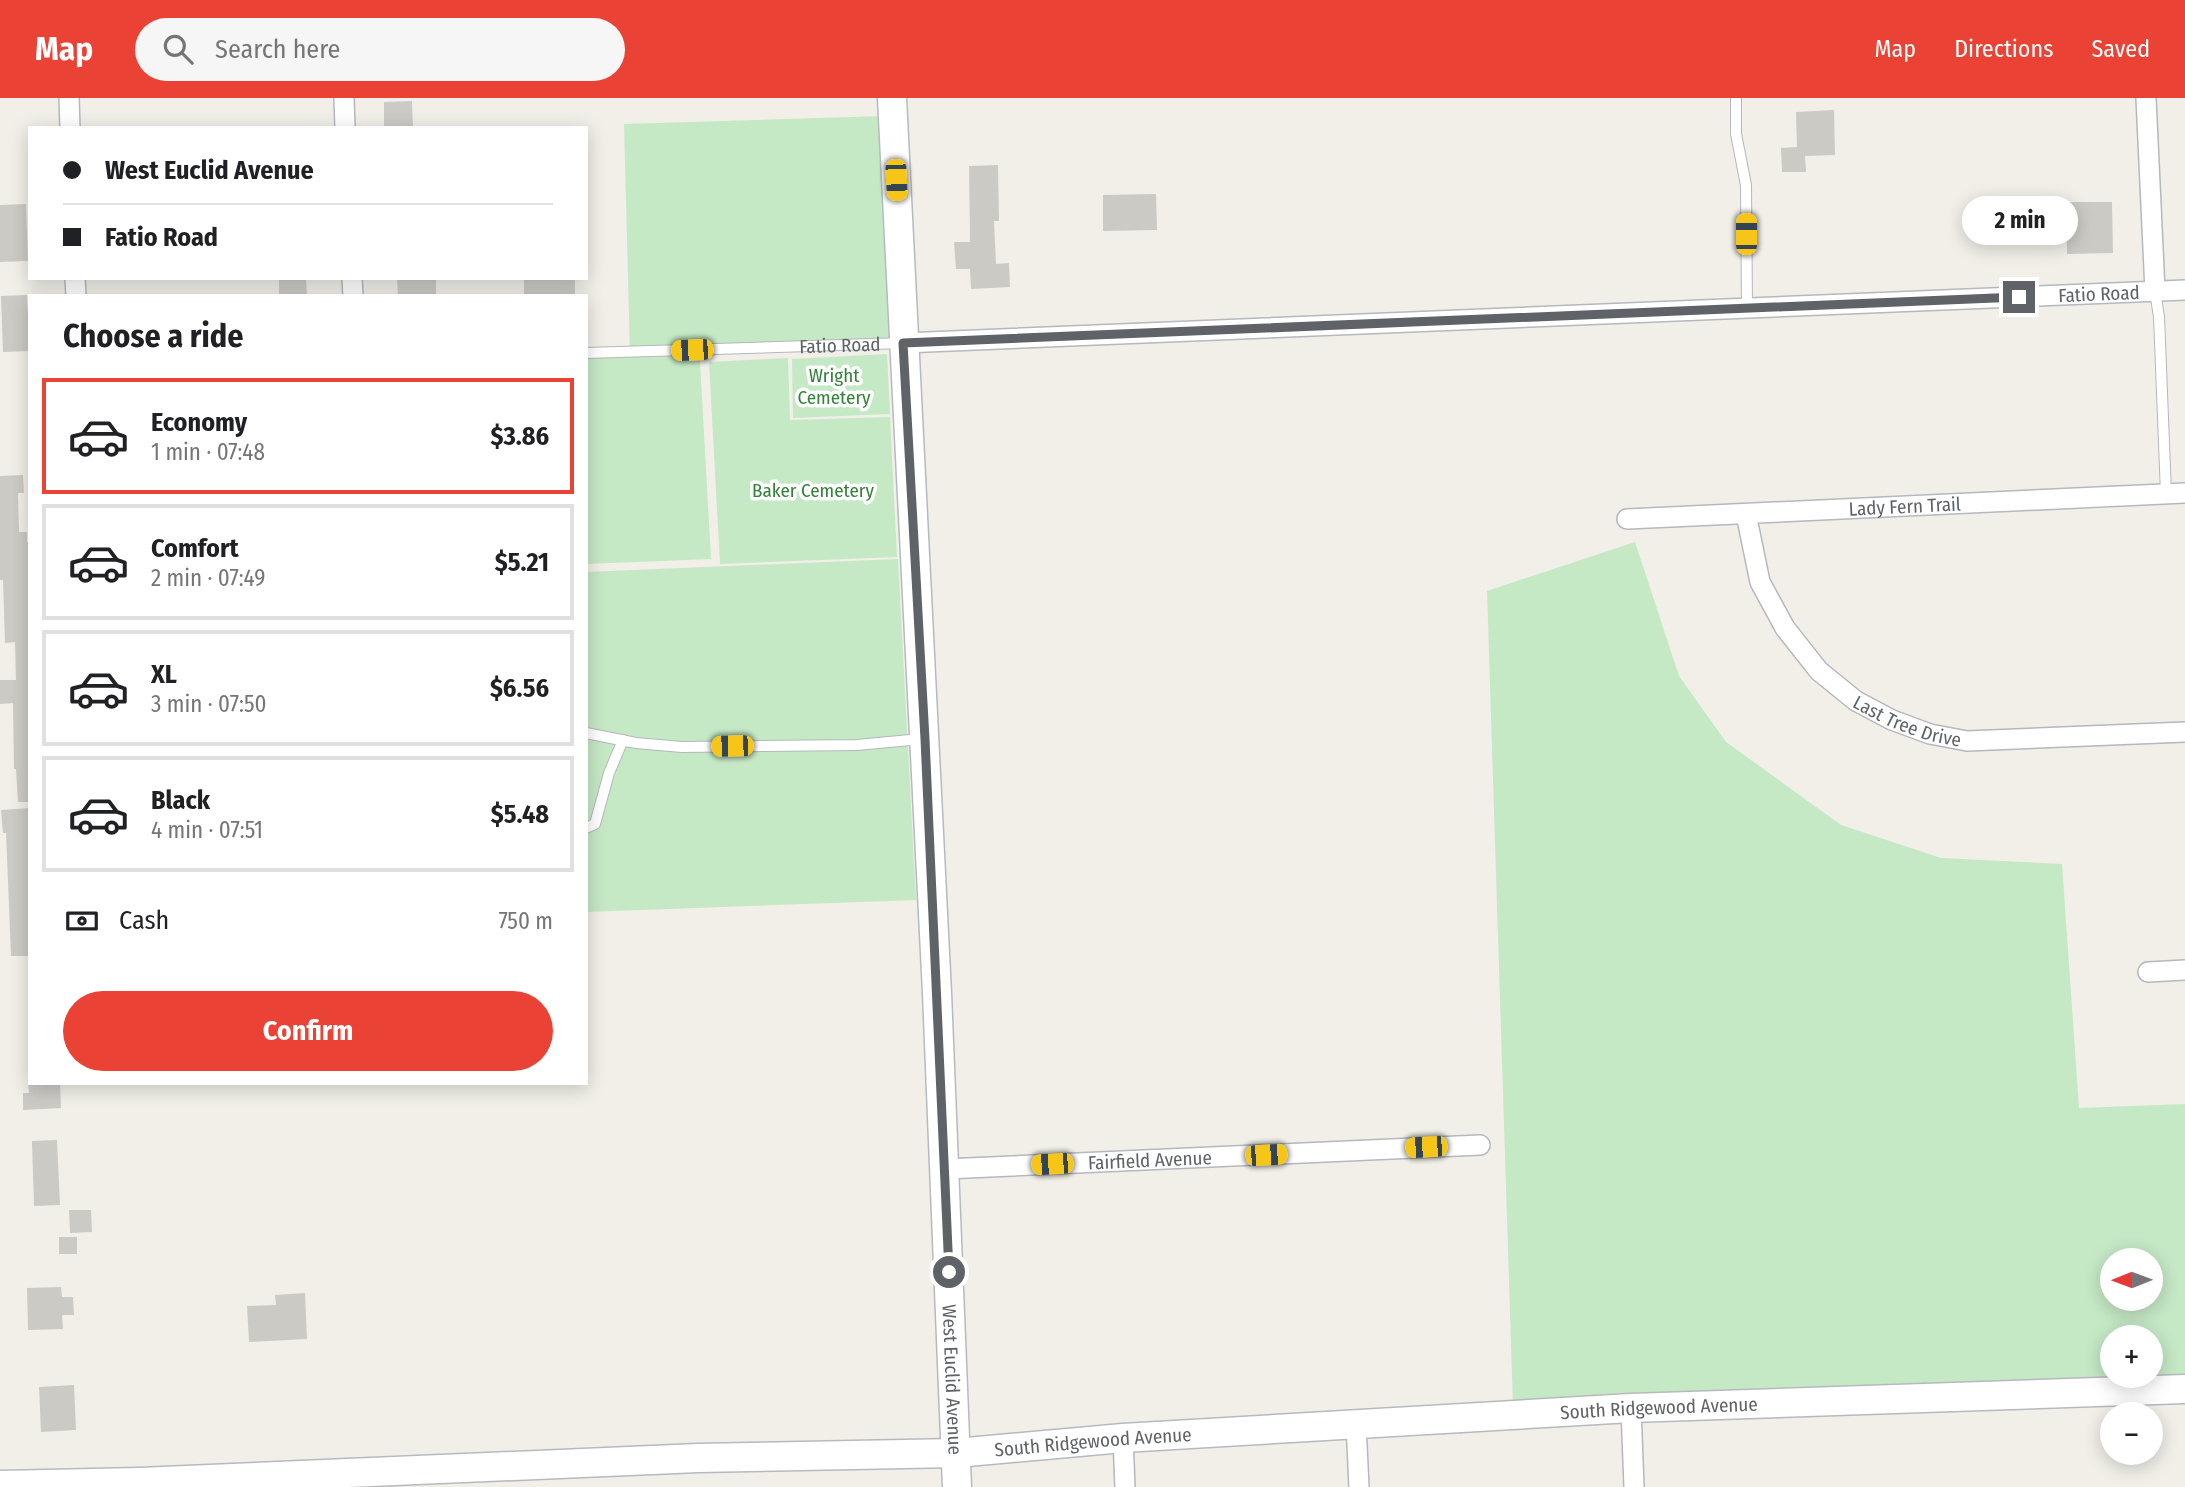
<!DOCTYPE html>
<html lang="en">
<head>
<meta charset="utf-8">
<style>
	:root { --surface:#fff; --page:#f6f6f6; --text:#202124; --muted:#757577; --line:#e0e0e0; --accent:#ea4335 }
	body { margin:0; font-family:"Fira Sans Condensed",sans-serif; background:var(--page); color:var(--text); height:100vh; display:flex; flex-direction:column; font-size:26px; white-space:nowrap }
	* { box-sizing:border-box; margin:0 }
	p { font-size:23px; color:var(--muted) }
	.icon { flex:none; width:38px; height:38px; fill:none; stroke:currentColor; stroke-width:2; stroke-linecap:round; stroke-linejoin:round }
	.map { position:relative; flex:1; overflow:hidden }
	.sheet { position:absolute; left:28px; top:196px; width:560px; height:791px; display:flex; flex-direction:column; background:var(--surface); border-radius:0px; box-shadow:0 4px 18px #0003 }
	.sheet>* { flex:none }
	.top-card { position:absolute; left:28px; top:28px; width:560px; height:154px; border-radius:0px; box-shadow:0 4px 18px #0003; display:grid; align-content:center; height:154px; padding:0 35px; background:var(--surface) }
	.needle { width:46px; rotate:269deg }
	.fabs { position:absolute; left:2100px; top:1150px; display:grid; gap:14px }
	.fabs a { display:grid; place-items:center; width:63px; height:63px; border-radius:50%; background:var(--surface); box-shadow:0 4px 18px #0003; font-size:35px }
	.end { position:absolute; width:32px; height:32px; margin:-16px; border:9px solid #5f6368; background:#fff; box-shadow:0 0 0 4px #fff }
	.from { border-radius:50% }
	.bubble { position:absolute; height:49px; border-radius:24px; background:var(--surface); box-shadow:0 4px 18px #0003; font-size:23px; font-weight:700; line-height:49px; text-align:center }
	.car { position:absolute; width:21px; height:42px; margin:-21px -10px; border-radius:9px; box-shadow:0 0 5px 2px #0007; background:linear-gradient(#f5c518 24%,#345 0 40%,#f5c518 0 76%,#345 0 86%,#f5c518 0) }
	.top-card b { display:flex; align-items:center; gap:24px; height:66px; font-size:26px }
	.top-card b+b { border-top:2px solid var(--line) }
	.top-card i { width:18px; height:18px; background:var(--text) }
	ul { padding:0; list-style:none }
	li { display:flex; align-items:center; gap:21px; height:116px; margin:0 14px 10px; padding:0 21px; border:4px solid var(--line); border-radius:0px }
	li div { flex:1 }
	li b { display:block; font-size:26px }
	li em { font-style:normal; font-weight:700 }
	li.current { border-color:var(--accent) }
	li>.icon { width:63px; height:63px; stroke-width:1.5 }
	h2 { padding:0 35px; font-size:32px; line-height:84px }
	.pay { display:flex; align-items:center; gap:18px; height:77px; padding:0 35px; font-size:26px }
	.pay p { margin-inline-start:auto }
	.action { display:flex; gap:14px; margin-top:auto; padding:14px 35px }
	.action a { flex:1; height:80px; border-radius:42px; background:var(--accent); color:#fff; font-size:28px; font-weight:700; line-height:80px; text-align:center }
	header { display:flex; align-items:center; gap:42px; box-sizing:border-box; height:98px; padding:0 35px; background:var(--accent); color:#fff }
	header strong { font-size:33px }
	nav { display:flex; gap:38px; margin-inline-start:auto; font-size:24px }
	.search { width:490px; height:63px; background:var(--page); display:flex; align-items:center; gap:18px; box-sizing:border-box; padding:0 24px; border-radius:38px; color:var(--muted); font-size:26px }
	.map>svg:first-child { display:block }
	.green { fill:#c5e8c5; fill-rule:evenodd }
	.building { fill:#cccac5 }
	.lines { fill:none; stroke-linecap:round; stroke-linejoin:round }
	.lane-casing { stroke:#b5b8bc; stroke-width:12 }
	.street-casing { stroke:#b5b8bc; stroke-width:22 }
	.secondary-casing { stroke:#b6babf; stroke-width:31 }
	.lane { stroke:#fff; stroke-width:10 }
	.street { stroke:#fff; stroke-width:19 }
	.secondary { stroke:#fff; stroke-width:28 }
	.route { stroke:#5f6368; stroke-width:9 }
	.labels { text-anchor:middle; stroke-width:7; stroke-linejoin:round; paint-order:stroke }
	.street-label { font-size:19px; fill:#5f6368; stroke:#fff }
	.park-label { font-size:19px; fill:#348238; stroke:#fff }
</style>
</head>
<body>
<header>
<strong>Map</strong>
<div class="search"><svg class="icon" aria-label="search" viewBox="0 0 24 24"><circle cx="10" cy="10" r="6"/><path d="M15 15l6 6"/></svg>Search here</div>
<nav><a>Map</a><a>Directions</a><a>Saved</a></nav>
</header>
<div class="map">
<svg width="2185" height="1389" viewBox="0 0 2185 1389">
	<rect width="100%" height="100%" fill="#f1efe8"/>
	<g class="green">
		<path d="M882,18L893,250L708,256L701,259L700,264L711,461L586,466V255H630L624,26Z"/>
		<path d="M887,256L890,316L793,320L792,261Z"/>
		<path d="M788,260L790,322L890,319L897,459L720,466L709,264Z"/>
		<path d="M1635,444L1679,578L1726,644L1841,727L1941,760L2062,766L2079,1010L2185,1006V1281L1513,1308L1487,493ZM2112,1162H2151V1200H2112ZM2112,1239H2151V1278H2112Z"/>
		<path d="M898,461L916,802L586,814V474Z"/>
	</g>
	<g class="building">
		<path d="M412,3L413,30H384V4Z"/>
		<path d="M1834,12L1835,57L1805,58L1806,74H1782L1781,50L1797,49L1796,14Z"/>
		<path d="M998,67L999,123H994L996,166L1009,165L1010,189L971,191L970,171H956L954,144H970L969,68Z"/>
		<path d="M1156,96L1157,132L1103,133V97Z"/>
		<path d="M2066,104H2112L2113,155L2067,156Z"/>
		<path d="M26,106L28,163L0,164V107Z"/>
		<path d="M397,180H436V198H398Z"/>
		<rect x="524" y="180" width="51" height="18"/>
		<path d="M279,181H306L307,198H279Z"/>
		<path d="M27,197L30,253L3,254L1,198Z"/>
		<path d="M23,377L24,395H18L19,434H27V444H30V704H18L16,671H14L13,605L0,606V582H16L15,544L5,545L3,482H0V378Z"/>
		<path d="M30,710V858H11L6,735H3L1,712Z"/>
		<path d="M28,985H60L61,1010L23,1012V995H29Z"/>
		<path d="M57,1042L60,1107L34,1108L32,1043Z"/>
		<path d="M69,1112H91L92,1134L70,1135Z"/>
		<rect x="59" y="1139" width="18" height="17"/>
		<path d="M61,1189L62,1199H73L74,1217H62L63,1231L28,1232L27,1190Z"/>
		<path d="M305,1195L307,1241L249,1244L247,1208L276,1207L275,1197Z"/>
		<path d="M74,1287L76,1332L41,1334L39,1289Z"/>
	</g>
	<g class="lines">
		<defs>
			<g id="lane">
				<path d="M1736,0V36L1746,87L1747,211"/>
				<path d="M2155,193L2159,219L2166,396"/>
				<path id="s1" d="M586,255L903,245"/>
				<path d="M586,635L636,645L682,649L857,647L921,641"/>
				<path d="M586,730L595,726L609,675L623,642"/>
			</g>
			<g id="street">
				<path d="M69,0L70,30"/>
				<path d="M344,0L345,30"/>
				<path d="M2146,0L2155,193"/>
				<path d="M75,180L76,198"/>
				<path d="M352,180L353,198"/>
				<path id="s2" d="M903,245L2185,192"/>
				<path id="s3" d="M1746,416L1760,484L1785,530L1819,573L1856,603L1892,622L1930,636L1967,643L2185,634"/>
				<path id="s4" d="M1627,421L2185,395"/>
				<path d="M2148,874L2185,872"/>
				<path id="s5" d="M945,1071L1480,1047"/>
				<path d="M1631,1310L1634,1389"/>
				<path d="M1356,1326L1359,1389"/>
				<path d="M1123,1340L1125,1389"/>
			</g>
			<g id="secondary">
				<path id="s6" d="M892,0L937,895L957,1389"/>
				<path id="s7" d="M0,1387L139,1384L698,1360L956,1355L1123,1340L1631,1310L2185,1291"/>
			</g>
		</defs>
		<use href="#lane" class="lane-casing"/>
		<use href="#street" class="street-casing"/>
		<use href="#secondary" class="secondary-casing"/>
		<use href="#lane" class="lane"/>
		<use href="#street" class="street"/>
		<use href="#secondary" class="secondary"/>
	</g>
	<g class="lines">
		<path class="route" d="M949,1174L925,641L903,245L2019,199"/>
	</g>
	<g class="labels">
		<g class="street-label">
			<text dy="7" stroke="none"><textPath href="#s2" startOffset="1197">Fatio Road</textPath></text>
			<text dy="7" stroke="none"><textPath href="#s1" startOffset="254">Fatio Road</textPath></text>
			<text dy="7" stroke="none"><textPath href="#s4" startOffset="278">Lady Fern Trail</textPath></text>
			<text dy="7" stroke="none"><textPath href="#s3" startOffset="280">Last Tree Drive</textPath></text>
			<text dy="7" stroke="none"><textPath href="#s5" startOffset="205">Fairfield Avenue</textPath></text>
			<text dy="7" stroke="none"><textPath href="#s6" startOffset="1283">West Euclid Avenue</textPath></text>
			<text dy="7" stroke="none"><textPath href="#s7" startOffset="1661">South Ridgewood Avenue</textPath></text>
			<text dy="7" stroke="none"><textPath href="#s7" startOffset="1094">South Ridgewood Avenue</textPath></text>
		</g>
		<g class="park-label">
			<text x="834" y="284">Wright<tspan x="834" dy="22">Cemetery</tspan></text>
			<text x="813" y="399">Baker Cemetery</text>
		</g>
	</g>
</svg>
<div class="fabs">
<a><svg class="needle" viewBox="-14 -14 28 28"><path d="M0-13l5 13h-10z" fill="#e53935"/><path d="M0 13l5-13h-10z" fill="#757577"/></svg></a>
<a>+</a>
<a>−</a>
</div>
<i class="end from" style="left:949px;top:1174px"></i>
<i class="end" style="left:2019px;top:199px"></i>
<div class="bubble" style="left:1962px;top:98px;width:116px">2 min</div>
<i class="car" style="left:896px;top:82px;rotate:177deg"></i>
<i class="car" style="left:1746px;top:136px;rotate:0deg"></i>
<i class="car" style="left:692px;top:252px;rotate:268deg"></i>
<i class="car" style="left:732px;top:648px;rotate:269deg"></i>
<i class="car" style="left:1426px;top:1049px;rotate:267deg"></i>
<i class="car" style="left:1266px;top:1057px;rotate:87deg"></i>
<i class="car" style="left:1052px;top:1066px;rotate:267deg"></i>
<div class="top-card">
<b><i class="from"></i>West Euclid Avenue</b>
<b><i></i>Fatio Road</b>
</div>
<section class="sheet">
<h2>Choose a ride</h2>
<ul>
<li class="current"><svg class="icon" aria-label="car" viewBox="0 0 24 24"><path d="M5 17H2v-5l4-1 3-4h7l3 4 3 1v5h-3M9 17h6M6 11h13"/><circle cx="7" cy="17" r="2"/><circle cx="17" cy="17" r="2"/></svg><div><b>Economy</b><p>1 min · 07:48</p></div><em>$3.86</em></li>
<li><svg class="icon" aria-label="car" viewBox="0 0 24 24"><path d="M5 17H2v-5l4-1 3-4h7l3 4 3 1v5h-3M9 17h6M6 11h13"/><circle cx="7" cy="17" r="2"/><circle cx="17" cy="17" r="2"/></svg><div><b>Comfort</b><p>2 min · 07:49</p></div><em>$5.21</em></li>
<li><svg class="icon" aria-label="car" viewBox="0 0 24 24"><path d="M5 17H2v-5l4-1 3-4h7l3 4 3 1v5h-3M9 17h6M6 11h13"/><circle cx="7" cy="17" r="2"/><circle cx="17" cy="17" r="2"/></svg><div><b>XL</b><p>3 min · 07:50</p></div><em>$6.56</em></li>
<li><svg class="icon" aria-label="car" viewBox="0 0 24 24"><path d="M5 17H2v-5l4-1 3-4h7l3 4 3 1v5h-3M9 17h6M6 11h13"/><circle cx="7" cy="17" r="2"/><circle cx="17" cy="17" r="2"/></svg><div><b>Black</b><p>4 min · 07:51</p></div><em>$5.48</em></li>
</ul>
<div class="pay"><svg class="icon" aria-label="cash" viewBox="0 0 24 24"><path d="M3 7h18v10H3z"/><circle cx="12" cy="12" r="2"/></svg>Cash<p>750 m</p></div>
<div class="action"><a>Confirm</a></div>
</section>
</div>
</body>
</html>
